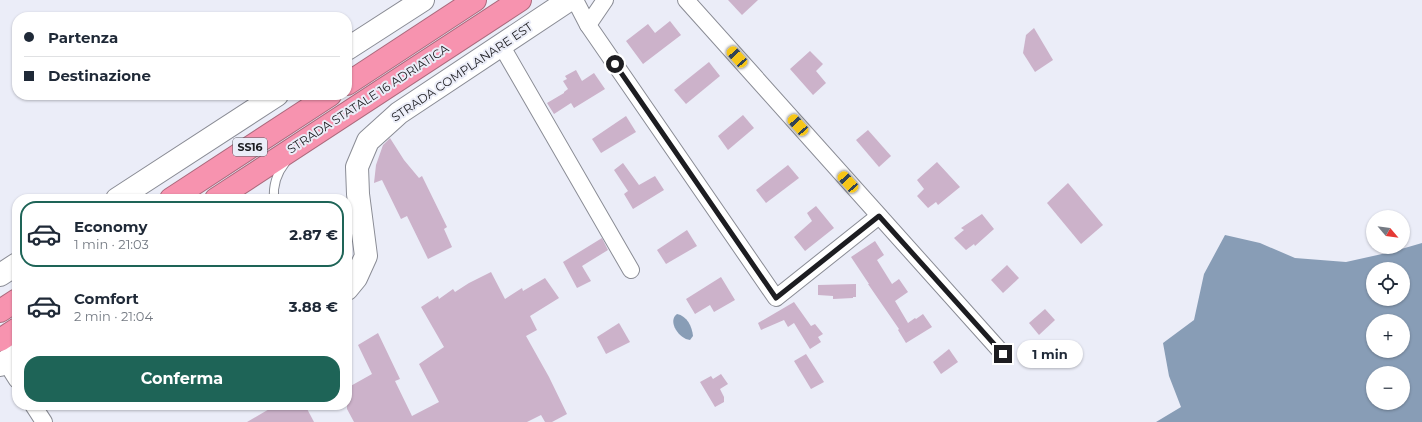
<!DOCTYPE html>
<html lang="it">
<head>
<meta charset="utf-8">
<style>
	:root { --surface:#fff; --page:#f2f2f3; --text:#1f2937; --muted:#747a83; --line:#e0e1e3; --accent:#1e6457 }
	body { margin:0; font-family:Montserrat,sans-serif; background:var(--page); color:var(--text); height:100vh; display:flex; flex-direction:column; font-size:15px; white-space:nowrap }
	* { box-sizing:border-box; margin:0 }
	p { font-size:13px; color:var(--muted) }
	.icon { flex:none; width:22px; height:22px; fill:none; stroke:currentColor; stroke-width:2; stroke-linecap:round; stroke-linejoin:round }
	.map { position:relative; flex:1; overflow:hidden }
	.details { position:absolute; left:12px; top:194px; width:340px; height:216px; display:flex; flex-direction:column; background:var(--surface); border-radius:16px; box-shadow:0 1px 3px #0004 }
	.details>* { flex:none }
	.top-card { position:absolute; left:12px; top:12px; width:340px; height:88px; border-radius:16px; box-shadow:0 1px 3px #0004; display:grid; align-content:center; height:88px; padding:0 12px; background:var(--surface) }
	.needle { width:26px; rotate:119deg }
	.fabs { position:absolute; left:1366px; top:210px; display:grid; gap:8px }
	.fabs a { display:grid; place-items:center; width:44px; height:44px; border-radius:50%; background:var(--surface); box-shadow:0 1px 3px #0004; font-size:20px }
	.end { position:absolute; width:18px; height:18px; margin:-9px; border:5px solid #1d1d21; background:#fff; box-shadow:0 0 0 2px #fff }
	.from { border-radius:50% }
	.bubble { position:absolute; height:28px; border-radius:14px; background:var(--surface); box-shadow:0 1px 3px #0004; font-size:13px; font-weight:700; line-height:28px; text-align:center }
	.car { position:absolute; width:12px; height:24px; margin:-12px -6px; border-radius:5px; box-shadow:0 0 3px 1px #0007; background:linear-gradient(#f5c518 24%,#345 0 40%,#f5c518 0 76%,#345 0 86%,#f5c518 0) }
	.top-card b { display:flex; align-items:center; gap:14px; height:38px; font-size:15px }
	.top-card b+b { border-top:1px solid var(--line) }
	.top-card i { width:10px; height:10px; background:var(--text) }
	ul { padding:7px 0 0; list-style:none }
	li { display:flex; align-items:center; gap:12px; height:66px; margin:0 8px 6px; padding:0 4px; border:2px solid transparent; border-radius:16px }
	li div { flex:1 }
	li b { display:block; font-size:15px }
	li em { font-style:normal; font-weight:700 }
	li.active { border-color:var(--accent) }
	li>.icon { width:36px; height:36px; stroke-width:1.5 }
	.cta { display:flex; gap:8px; margin-top:auto; padding:8px 12px }
	.cta a { flex:1; height:46px; border-radius:16px; background:var(--accent); color:#fff; font-size:16px; font-weight:700; line-height:46px; text-align:center }
	.map>svg:first-child { display:block }
	.water { fill:#889db6; fill-rule:evenodd }
	.building { fill:#ccb2ca }
	.lines { fill:none; stroke-linecap:round; stroke-linejoin:round }
	.lane-casing { stroke:#8a8c95; stroke-width:10 }
	.street-casing { stroke:#8a8c95; stroke-width:18 }
	.secondary-casing { stroke:#8a8c95; stroke-width:24 }
	.highway-casing { stroke:#ab6a7d; stroke-width:24 }
	.lane { stroke:#fff; stroke-width:8 }
	.street { stroke:#fff; stroke-width:16 }
	.secondary { stroke:#fff; stroke-width:22 }
	.highway { stroke:#f793af; stroke-width:22 }
	.route { stroke:#1d1d21; stroke-width:5 }
	.labels { text-anchor:middle; stroke-width:4; stroke-linejoin:round; paint-order:stroke }
	.shield { fill:#ebedf8; stroke:#5b5b62; stroke-width:1 }
	.shield-label { font-size:11px; font-weight:bold; fill:#1d1d21 }
	.street-label { font-size:12px; fill:#1d1d21; stroke:#ebedf8 }
</style>
</head>
<body>
<div class="map">
<svg width="1422" height="422" viewBox="0 0 1422 422">
	<rect width="100%" height="100%" fill="#ebedf8"/>
	<g class="water">
		<path d="M1225,235L1260,243L1295,258L1346,262L1391,252L1422,243V422H1156L1181,407L1169,376L1163,343L1194,320L1204,274ZM1373,269H1403V299H1373ZM1373,321H1403V351H1373ZM1373,373H1403V403H1373Z"/>
		<path d="M677,314C687,316 692,326 693,336L690,340C679,339 667,321 677,314Z"/>
	</g>
	<g class="building">
		<path d="M728,0H758L742,15Z"/>
		<path d="M670,21L681,35L643,64L626,41L648,24L655,33Z"/>
		<path d="M1034,28L1053,60L1035,72L1023,53L1026,35Z"/>
		<path d="M810,51L823,64L816,71L826,83L813,95L790,69Z"/>
		<path d="M709,62L720,76L686,104L674,90Z"/>
		<path d="M576,70L582,81L594,73L605,89L574,108L571,103L554,114L547,103L564,93V92L568,89L563,81L567,79L565,76Z"/>
		<path d="M743,115L754,128L728,150L718,136Z"/>
		<path d="M626,116L636,132L601,153L592,139Z"/>
		<path d="M868,130L891,156L879,167L856,140Z"/>
		<path d="M390,138L404,160L419,178L422,176L447,227L444,229L452,247L428,259L407,216L401,219L382,180L374,183L376,165L383,145Z"/>
		<path d="M937,162L960,187L938,205L936,202L928,208L917,196L924,189L917,180Z"/>
		<path d="M623,163L639,185L655,176L664,190L633,209L624,194L628,191L614,170Z"/>
		<path d="M788,165L799,178L766,203L756,190Z"/>
		<path d="M1068,183L1103,225L1081,244L1047,203Z"/>
		<path d="M816,206L834,228L805,251L794,237L812,221L807,213Z"/>
		<path d="M982,214L994,229L975,246L974,244L966,250L954,238L964,230L961,228Z"/>
		<path d="M687,230L697,246L666,264L657,250Z"/>
		<path d="M602,238L608,250L582,266L591,281L577,288L563,262Z"/>
		<path d="M875,241L884,255L877,260L892,284L899,279L908,292L895,301L908,323L915,318L916,319L923,314L932,327L906,343L898,330L899,329L868,284H869L851,257Z"/>
		<path d="M1007,265L1019,278L1003,293L991,280Z"/>
		<path d="M491,272L505,299L522,288L523,291L545,278L559,298L530,316L537,330L526,336L549,377L567,414L552,422H545L541,415L527,422H354L347,409V388L372,374L358,345L378,333L400,379L395,381L412,416L439,402L419,364L444,347L421,307L438,296L439,299L453,289L455,292L469,283Z"/>
		<path d="M721,277L735,300L714,312L710,305L695,314L686,299Z"/>
		<path d="M856,284V297H853V298L833,299V296L818,295V285Z"/>
		<path d="M794,302L811,326L815,324L823,334L818,337L821,342L810,349L794,323L788,327L784,320L761,330L758,323Z"/>
		<path d="M1045,309L1055,320L1039,335L1029,323Z"/>
		<path d="M619,323L630,342L606,354L597,337Z"/>
		<path d="M949,349L958,362L941,374L933,362Z"/>
		<path d="M806,354L824,382L811,389L794,361Z"/>
		<path d="M721,374L728,384L720,389L724,397V402L715,407L700,382L711,376L713,379Z"/>
		<path d="M276,405H305L314,422H247Z"/>
	</g>
	<g class="lines">
		<defs>
			<path id="lane" d="M274,199C273,186 277,173 285,163"/>
			<g id="street">
				<path d="M575,0L588,25L776,298L879,216"/>
				<path d="M686,0L1003,354"/>
				<path d="M588,25L605,0"/>
				<path d="M501,45L631,270"/>
				<path d="M5,361L17,380"/>
				<path d="M33,405L44,422"/>
			</g>
			<g id="secondary">
				<path d="M347,49L423,0"/>
				<path d="M117,199L277,95"/>
				<path d="M0,275L17,264"/>
				<path d="M347,289L356,278L366,256L358,194L357,167L368,141L399,113L569,0"/>
				<path d="M0,365L17,354"/>
			</g>
			<g id="highway">
				<path d="M347,84L475,0"/>
				<path d="M171,199L330,95"/>
				<path d="M216,199L520,0"/>
				<path d="M0,311L17,300"/>
				<path d="M0,340L17,329"/>
			</g>
		</defs>
		<use href="#lane" class="lane-casing"/>
		<use href="#street" class="street-casing"/>
		<use href="#secondary" class="secondary-casing"/>
		<use href="#highway" class="highway-casing"/>
		<use href="#lane" class="lane"/>
		<use href="#street" class="street"/>
		<use href="#secondary" class="secondary"/>
		<use href="#highway" class="highway"/>
	</g>
	<g class="lines">
		<path class="route" d="M615,64L776,298L879,216L1003,354"/>
	</g>
	<g class="labels">
		<rect class="shield" x="233" y="138" width="34" height="18" rx="3"/>
		<g class="shield-label">
			<text x="250" y="151">SS16</text>
		</g>
		<g class="street-label">
			<text transform="translate(462 72) rotate(-34)" y="4">STRADA COMPLANARE EST</text>
			<text transform="translate(368 99) rotate(-33)" y="4">STRADA STATALE 16 ADRIATICA</text>
		</g>
	</g>
</svg>
<div class="fabs">
<a><svg class="needle" viewBox="-14 -14 28 28"><path d="M0-13l5 13h-10z" fill="#e53935"/><path d="M0 13l5-13h-10z" fill="#747a83"/></svg></a>
<a><svg class="icon" aria-label="locate" viewBox="0 0 24 24"><circle cx="12" cy="12" r="6"/><path d="M12 2v4M12 18v4M2 12h4M18 12h4"/></svg></a>
<a>+</a>
<a>−</a>
</div>
<i class="end from" style="left:615px;top:64px"></i>
<i class="end" style="left:1003px;top:354px"></i>
<div class="bubble" style="left:1017px;top:340px;width:66px">1 min</div>
<i class="car" style="left:737px;top:57px;rotate:318deg"></i>
<i class="car" style="left:798px;top:125px;rotate:318deg"></i>
<i class="car" style="left:848px;top:182px;rotate:318deg"></i>
<div class="top-card">
<b><i class="from"></i>Partenza</b>
<b><i></i>Destinazione</b>
</div>
<section class="details">
<ul>
<li class="active"><svg class="icon" aria-label="car" viewBox="0 0 24 24"><path d="M5 17H2v-5l4-1 3-4h7l3 4 3 1v5h-3M9 17h6M6 11h13"/><circle cx="7" cy="17" r="2"/><circle cx="17" cy="17" r="2"/></svg><div><b>Economy</b><p>1 min · 21:03</p></div><em>2.87 €</em></li>
<li><svg class="icon" aria-label="car" viewBox="0 0 24 24"><path d="M5 17H2v-5l4-1 3-4h7l3 4 3 1v5h-3M9 17h6M6 11h13"/><circle cx="7" cy="17" r="2"/><circle cx="17" cy="17" r="2"/></svg><div><b>Comfort</b><p>2 min · 21:04</p></div><em>3.88 €</em></li>
</ul>
<div class="cta"><a>Conferma</a></div>
</section>
</div>
</body>
</html>
